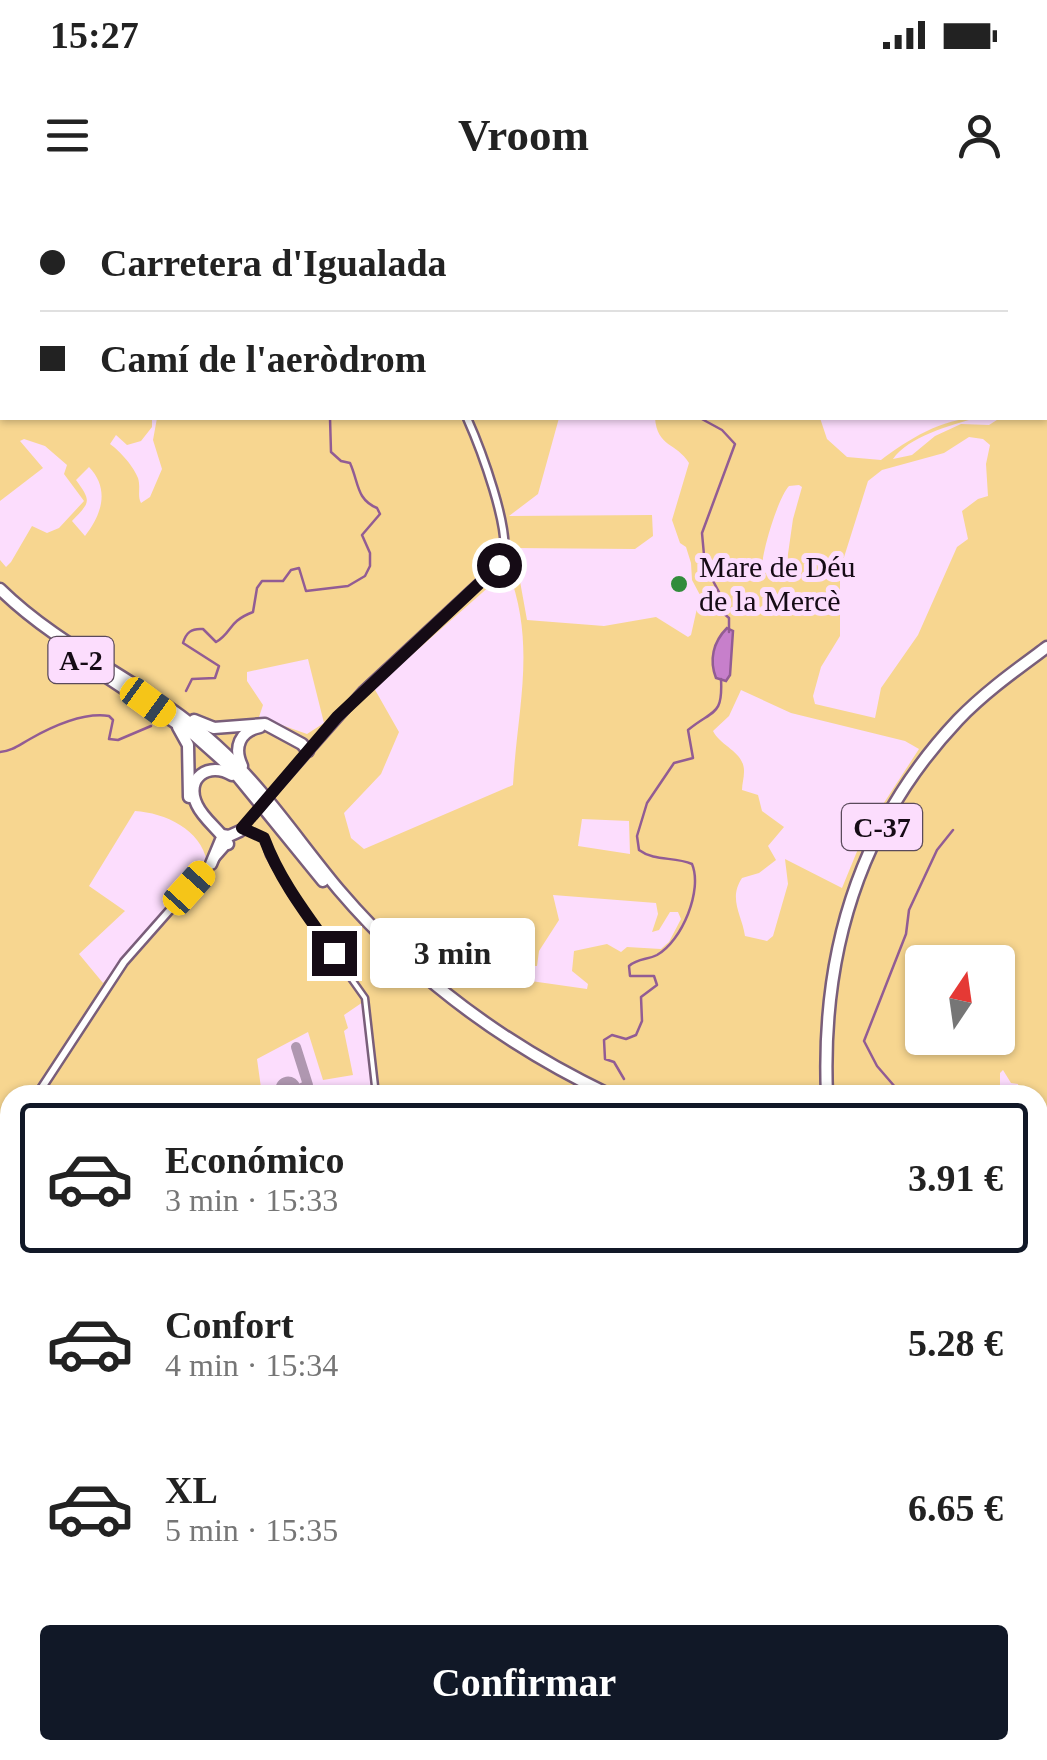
<!DOCTYPE html>
<html lang="es">
<head>
<meta charset="utf-8">
<style>
	:root { --surface:#fff; --page:#f6f6f6; --text:#222; --muted:#767676; --line:#e0e0e0; --accent:#111827 }
	body { margin:0; font-family:Georgia,serif; background:var(--page); color:var(--text); height:100vh; display:flex; flex-direction:column; font-size:38px; white-space:nowrap }
	* { box-sizing:border-box; margin:0 }
	p { font-size:32px; color:var(--muted) }
	.icon { flex:none; width:55px; height:55px; fill:none; stroke:currentColor; stroke-width:2; stroke-linecap:round; stroke-linejoin:round }
	.map { position:relative; flex:1; overflow:hidden }
	.details { position:absolute; left:0px; top:885px; width:1048px; height:675px; display:flex; flex-direction:column; background:var(--surface); border-radius:30px 30px 0 0; box-shadow:0 2px 8px #0004 }
	.details>* { flex:none }
	.top-card { position:absolute; left:0px; top:0px; width:1048px; height:220px; box-shadow:0 2px 8px #0004; display:grid; align-content:center; height:220px; padding:0 40px; background:var(--surface) }
	.needle { width:65px; rotate:13deg }
	.tools { position:absolute; left:905px; top:745px; display:grid; gap:20px }
	.tools a { display:grid; place-items:center; width:110px; height:110px; border-radius:10px; background:var(--surface); box-shadow:0 2px 8px #0004; font-size:50px }
	.end { position:absolute; width:45px; height:45px; margin:-22px; border:12px solid #150b15; background:#fff; box-shadow:0 0 0 5px #fff }
	.from { border-radius:50% }
	.bubble { position:absolute; height:70px; border-radius:10px; background:var(--surface); box-shadow:0 2px 8px #0004; font-size:32px; font-weight:700; line-height:70px; text-align:center }
	.car { position:absolute; width:30px; height:60px; margin:-30px -15px; border-radius:12px; box-shadow:0 0 8px 2px #0007; background:linear-gradient(#f5c518 24%,#345 0 40%,#f5c518 0 76%,#345 0 86%,#f5c518 0) }
	.top-card b { display:flex; align-items:center; gap:35px; height:95px; font-size:38px }
	.top-card b+b { border-top:2px solid var(--line) }
	.top-card i { width:25px; height:25px; background:var(--text) }
	ul { padding:18px 0 0; list-style:none }
	li { display:flex; align-items:center; gap:30px; height:150px; margin:0 20px 15px; padding:0 20px; border:5px solid transparent; border-radius:10px }
	li div { flex:1 }
	li b { display:block; font-size:38px }
	li em { font-style:normal; font-weight:700 }
	li.current { border-color:var(--accent) }
	li>.icon { width:90px; height:90px; stroke-width:1.5 }
	.button { display:flex; gap:20px; margin-top:auto; padding:20px 40px }
	.button a { flex:1; height:115px; border-radius:10px; background:var(--accent); color:#fff; font-size:40px; font-weight:700; line-height:115px; text-align:center }
	.status { display:flex; justify-content:space-between; align-items:center; height:70px; padding:0 50px; background:var(--surface); direction:ltr }
	.status svg { height:28px; fill:currentColor }
	header { display:flex; justify-content:space-between; align-items:center; height:130px; padding:0 40px; background:var(--surface); font-size:45px; font-weight:700 }
	.map>svg:first-child { display:block }
	.green { fill:#f7d690; fill-rule:evenodd }
	.water { fill:#c77fcb; stroke:#925c94; stroke-width:2.5 }
	.lines { fill:none; stroke-linecap:round; stroke-linejoin:round }
	.stream { stroke:#925c94; stroke-width:2.5 }
	.taxiway { stroke:#af97b0; stroke-width:10 }
	.runway { stroke:#af97b0; stroke-width:25 }
	.street-casing { stroke:#795e7a; stroke-width:9 }
	.secondary-casing { stroke:#795e7a; stroke-width:11 }
	.highway-casing { stroke:#795e7a; stroke-width:15 }
	.street { stroke:#fff; stroke-width:4 }
	.secondary { stroke:#fff; stroke-width:6 }
	.highway { stroke:#fff; stroke-width:10 }
	.secondary-bridge-casing { stroke:#795e7a; stroke-width:11; stroke-linecap:butt }
	.highway-bridge-casing { stroke:#795e7a; stroke-width:15; stroke-linecap:butt }
	.secondary-bridge { stroke:#fff; stroke-width:6 }
	.highway-bridge { stroke:#fff; stroke-width:10 }
	.route { stroke:#150b15; stroke-width:12 }
	.poi-dot { fill:#328c3c; stroke:#fcddfd; stroke-width:4 }
	.labels { text-anchor:middle; stroke-width:10; stroke-linejoin:round; paint-order:stroke }
	.shield { fill:#fcddfd; stroke:#5a4a5b; stroke-width:2.5 }
	.shield-label { font-size:28px; font-weight:bold; fill:#150b15 }
	.poi-label { font-size:30px; fill:#150b15; stroke:#fcddfd; text-anchor:start }
</style>
</head>
<body>
<div class="status"><b>15:27</b><svg viewBox="0 0 49 12"><path d="M0 12V9h3v3zM5 12V6h3v6zM10 12V3h3v9zM15 12V0h3v12zM26 1h20v11H26zM47 4h2v5h-2z"/></svg></div>
<header><svg class="icon" aria-label="menu" viewBox="0 0 24 24"><path d="M4 6h16M4 12h16M4 18h16"/></svg>Vroom<svg class="icon" aria-label="person" viewBox="0 0 24 24"><circle cx="12" cy="8" r="4"/><path d="M4 21q1-7 8-7t8 7"/></svg></header>
<div class="map">
<svg width="1047" height="1560" viewBox="0 0 1047 1560">
	<rect width="100%" height="100%" fill="#fcddfd"/>
	<g class="green">
		<path d="M90,0H619L88,2Z"/>
		<path d="M697,0H1011L1012,2H696Z"/>
		<path d="M0,24H2V218H152V227L141,241L127,245L116,235L110,244C120,251 134,267 138,278C141,288 137,296 141,303L150,297L162,269L153,240L157,218H559L538,294L509,316L652,315L653,336L635,349L514,348L527,420L604,426L656,417L688,437L691,435L700,395L692,380L691,363L686,347L680,343L672,320L689,263C677,243 657,247 655,218H820L827,239L847,257L881,260C907,240 943,218 977,218C950,225 908,237 893,259L912,255L935,236L961,224L989,225L1000,218H1045L1047,165V1166L1038,1169V895H1020L1018,884L1011,883L1003,870L1000,873V885H976L972,895H374L363,802L344,815L348,828L344,831L353,875L323,880L308,832L257,859L262,895H10V1423L0,1419V360L6,367L11,362L32,326L47,333L59,328L84,301L64,274L67,265L45,246L24,239L20,241L43,268L0,301ZM969,237L983,239L990,245L986,264L988,296L978,299L962,311L968,339L957,347L918,435L881,488L875,518L815,504L813,496L821,467L840,436V370L868,281L882,270L944,253ZM89,267C110,289 102,314 85,336L72,321C90,302 92,302 76,280ZM799,285L802,287L793,319L786,368L783,374L773,382L762,368C762,351 778,298 789,286ZM508,370C537,446 517,509 513,585L364,649L351,638L344,613L381,574L399,532L374,488ZM724,431H733L730,475L715,476L714,448ZM308,459L324,523L307,534L259,517L263,505L247,481V472ZM741,490L791,513L905,541L919,549L865,632L842,688L785,659L788,684L773,736L767,741L745,736C742,715 728,699 742,678L759,673L776,660L768,646L784,627L762,611L758,595L742,590C742,584 744,578 744,572C745,552 720,546 713,531L729,516ZM135,611C165,613 201,629 207,662L103,783L79,754L125,711L89,686ZM582,619L629,621L630,654L578,646ZM553,695L656,703L658,714L652,732L659,730L670,712H678L681,719L669,742L661,749L627,747L621,752L607,744L574,751L572,771L588,784L587,789L502,777L504,765L537,766L539,751L559,720ZM922,762H998V838H922Z"/>
		<path d="M1038,1184L1047,1197V1284L1038,1289Z"/>
		<path d="M1038,1311L1047,1317V1560H748L754,1550H1038Z"/>
		<path d="M610,1550H712L708,1560H598L602,1554Z"/>
	</g>
	<path class="water" d="M727,428L733,431L730,475L726,481L716,478C709,460 713,442 727,428Z"/>
	<g class="lines">
		<g class="stream">
			<path d="M353,0V2"/>
			<path d="M704,2L705,0"/>
			<path d="M1045,10L1047,9"/>
			<path d="M1045,61L1047,62"/>
			<path d="M700,218L722,230L735,244L702,333L705,366L719,392L722,412L729,418V432"/>
			<path d="M186,491L192,479L215,478L219,466L183,443C186,433 191,428 203,429L216,442C233,432 227,422 253,412L257,388L262,381H283L291,370L299,368L306,391L348,386L365,376L370,366V353L362,335L380,314L377,308C356,299 359,283 350,263L341,261L331,252L330,218"/>
			<path d="M0,552C12,551 19,545 30,539C53,526 83,512 109,516L113,520L109,539L118,540L151,526"/>
			<path d="M624,879L614,862L605,859L604,840L612,835L626,839L636,835L642,821L641,797L657,785L654,776H630L629,766C638,758 647,760 657,755C682,741 703,690 692,664C674,656 655,662 639,650L637,636L647,603L674,563L693,558L688,530C713,509 723,517 721,479"/>
			<path d="M902,895L877,866L864,841L906,734L909,710L937,650L953,630"/>
			<path d="M1038,935L1047,927"/>
			<path d="M671,1550L677,1560"/>
			<path d="M704,1550L707,1553L704,1560"/>
		</g>
		<path class="taxiway" d="M289,894L308,885L296,847"/>
		<path class="runway" d="M288,889L289,895"/>
		<defs>
			<g id="street">
				<path d="M46,0V2"/>
				<path d="M4,2V0"/>
				<path d="M242,628L264,638L269,655L292,695L365,798L376,895"/>
				<path d="M1038,1328L1047,1313"/>
				<path d="M0,1427L10,1431"/>
				<path d="M0,1443L10,1447"/>
				<path d="M259,1550L283,1560"/>
				<path d="M300,1550L324,1560"/>
				<path d="M77,1560L79,1550"/>
				<path d="M438,1560L442,1550"/>
				<path d="M768,1560L771,1550"/>
			</g>
			<g id="secondary">
				<path d="M333,0V2"/>
				<path d="M274,591L363,490L503,360C512,331 480,247 467,218"/>
				<path d="M37,895L124,762L229,643"/>
				<path d="M0,962L10,943"/>
				<path d="M0,1435L10,1439"/>
				<path d="M281,1550L305,1560"/>
			</g>
			<g id="highway">
				<path d="M0,389C64,452 150,484 216,545C263,587 298,641 339,690C413,777 507,846 610,895"/>
				<path d="M84,462L194,535L230,567L323,681"/>
				<path d="M194,520L214,528L265,524L302,544L308,551"/>
				<path d="M178,527L188,545L189,597"/>
				<path d="M242,566C233,547 240,531 260,527"/>
				<path d="M222,635L229,636L240,631"/>
				<path d="M228,644C220,630 204,620 197,605C184,578 209,561 232,575"/>
				<path d="M211,664L221,640"/>
				<path d="M827,895C821,754 859,625 958,520C985,492 1016,470 1047,447"/>
				<path d="M1038,1027L1047,1033"/>
				<path d="M1038,1520L1047,1512"/>
				<path d="M950,1560L965,1554L979,1560"/>
				<path d="M988,1560L998,1550"/>
			</g>
		</defs>
		<use href="#street" class="street-casing"/>
		<use href="#secondary" class="secondary-casing"/>
		<use href="#highway" class="highway-casing"/>
		<use href="#street" class="street"/>
		<use href="#secondary" class="secondary"/>
		<use href="#highway" class="highway"/>
		<defs>
			<path id="secondary-bridge" d="M253,616L274,591"/>
			<path id="highway-bridge" d="M960,1550L963,1560"/>
		</defs>
		<use href="#secondary-bridge" class="secondary-bridge-casing"/>
		<use href="#highway-bridge" class="highway-bridge-casing"/>
		<use href="#secondary-bridge" class="secondary-bridge"/>
		<use href="#highway-bridge" class="highway-bridge"/>
	</g>
	<g class="lines">
		<path class="route" d="M334,753C307,715 280,681 264,638L242,628L337,517L499,365"/>
	</g>
	<circle class="poi-dot" cx="679" cy="384" r="10"/>
	<g class="labels">
		<g class="shield">
			<rect x="48.5" y="437" width="65" height="46" rx="8"/>
			<rect x="842" y="604" width="80" height="46" rx="8"/>
		</g>
		<g class="shield-label">
			<text x="81" y="470">A-2</text>
			<text x="882" y="637">C-37</text>
		</g>
		<g class="poi-label">
			<text x="699" y="377">Mare de Déu<tspan x="699" dy="34">de la Mercè</tspan></text>
		</g>
	</g>
</svg>
<div class="tools">
<a><svg class="needle" viewBox="-14 -14 28 28"><path d="M0-13l5 13h-10z" fill="#e53935"/><path d="M0 13l5-13h-10z" fill="#767676"/></svg></a>
</div>
<i class="end from" style="left:499px;top:365px"></i>
<i class="end" style="left:334px;top:753px"></i>
<div class="bubble" style="left:370px;top:718px;width:165px">3 min</div>
<i class="car" style="left:148px;top:502px;rotate:126deg"></i>
<i class="car" style="left:189px;top:688px;rotate:42deg"></i>
<div class="top-card">
<b><i class="from"></i>Carretera d'Igualada</b>
<b><i></i>Camí de l'aeròdrom</b>
</div>
<section class="details">
<ul>
<li class="current"><svg class="icon" aria-label="car" viewBox="0 0 24 24"><path d="M5 17H2v-5l4-1 3-4h7l3 4 3 1v5h-3M9 17h6M6 11h13"/><circle cx="7" cy="17" r="2"/><circle cx="17" cy="17" r="2"/></svg><div><b>Económico</b><p>3 min · 15:33</p></div><em>3.91 €</em></li>
<li><svg class="icon" aria-label="car" viewBox="0 0 24 24"><path d="M5 17H2v-5l4-1 3-4h7l3 4 3 1v5h-3M9 17h6M6 11h13"/><circle cx="7" cy="17" r="2"/><circle cx="17" cy="17" r="2"/></svg><div><b>Confort</b><p>4 min · 15:34</p></div><em>5.28 €</em></li>
<li><svg class="icon" aria-label="car" viewBox="0 0 24 24"><path d="M5 17H2v-5l4-1 3-4h7l3 4 3 1v5h-3M9 17h6M6 11h13"/><circle cx="7" cy="17" r="2"/><circle cx="17" cy="17" r="2"/></svg><div><b>XL</b><p>5 min · 15:35</p></div><em>6.65 €</em></li>
</ul>
<div class="button"><a>Confirmar</a></div>
</section>
</div>
</body>
</html>
